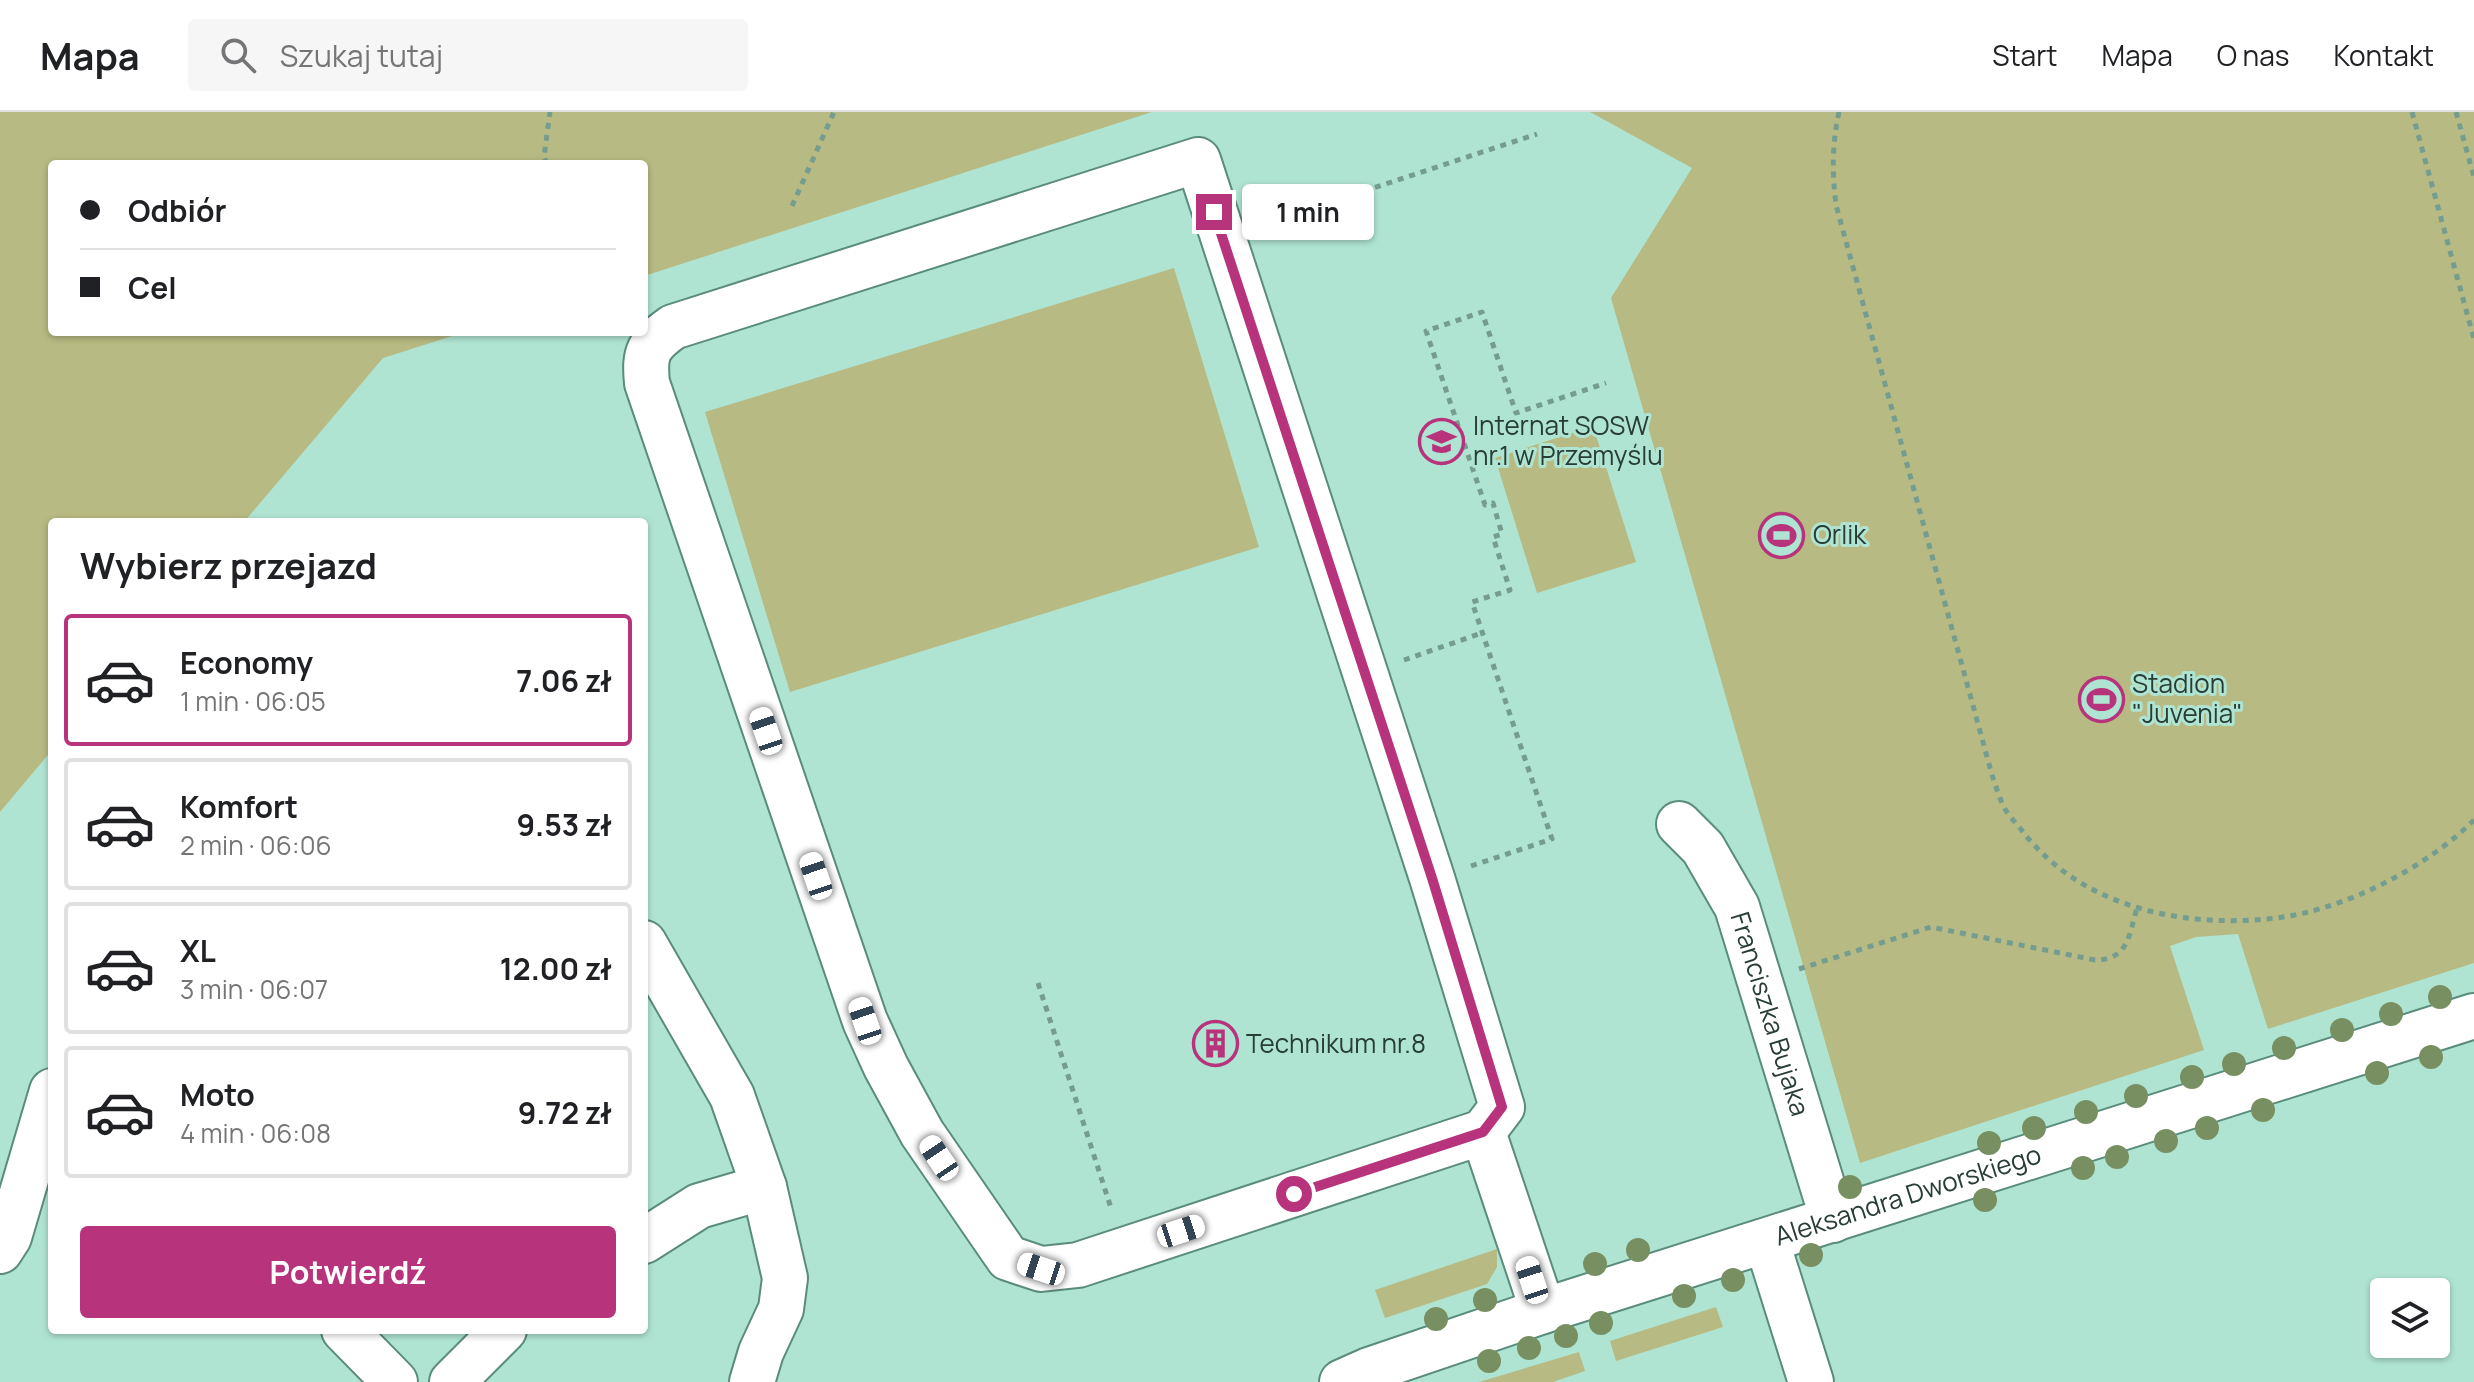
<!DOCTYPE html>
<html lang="pl">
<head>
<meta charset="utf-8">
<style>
	:root { --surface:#fff; --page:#f6f6f6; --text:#202124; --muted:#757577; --line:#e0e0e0; --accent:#b7347c }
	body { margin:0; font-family:Manrope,sans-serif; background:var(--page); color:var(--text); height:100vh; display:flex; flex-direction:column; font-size:30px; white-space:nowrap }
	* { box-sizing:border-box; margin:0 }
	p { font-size:26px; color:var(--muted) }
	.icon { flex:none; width:44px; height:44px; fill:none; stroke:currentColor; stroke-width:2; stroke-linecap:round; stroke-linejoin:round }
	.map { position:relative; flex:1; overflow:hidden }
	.sheet { position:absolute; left:48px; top:406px; width:600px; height:816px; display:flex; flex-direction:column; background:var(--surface); border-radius:8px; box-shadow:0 2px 6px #0004 }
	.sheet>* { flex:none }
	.guide { position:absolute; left:48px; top:48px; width:600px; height:176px; border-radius:8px; box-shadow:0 2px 6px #0004; display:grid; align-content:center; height:176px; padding:0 32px; background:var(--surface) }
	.tools { position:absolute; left:2370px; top:1166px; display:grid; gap:16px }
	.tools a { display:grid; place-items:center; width:80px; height:80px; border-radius:8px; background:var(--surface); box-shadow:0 2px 6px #0004; font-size:40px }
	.end { position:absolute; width:36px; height:36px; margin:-18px; border:10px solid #b7347c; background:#fff; box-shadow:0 0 0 4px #fff }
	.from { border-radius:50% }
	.bubble { position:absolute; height:56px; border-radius:8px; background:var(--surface); box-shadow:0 2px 6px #0004; font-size:26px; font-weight:700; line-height:56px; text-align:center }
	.car { position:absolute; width:24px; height:48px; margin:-24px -12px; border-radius:10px; box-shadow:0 0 6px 2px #0007; background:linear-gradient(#fff 24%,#345 0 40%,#fff 0 76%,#345 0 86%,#fff 0) }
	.guide b { display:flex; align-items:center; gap:28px; height:76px; font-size:30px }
	.guide b+b { border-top:2px solid var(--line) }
	.guide i { width:20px; height:20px; background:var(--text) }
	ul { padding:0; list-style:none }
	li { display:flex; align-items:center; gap:24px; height:132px; margin:0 16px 12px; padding:0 16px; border:4px solid var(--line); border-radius:8px }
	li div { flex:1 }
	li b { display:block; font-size:30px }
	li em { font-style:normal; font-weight:700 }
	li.current { border-color:var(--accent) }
	li>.icon { width:72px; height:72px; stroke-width:1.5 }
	h2 { padding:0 32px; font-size:36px; line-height:96px }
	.cta { display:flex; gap:16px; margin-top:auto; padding:16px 32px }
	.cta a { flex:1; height:92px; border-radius:8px; background:var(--accent); color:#fff; font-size:32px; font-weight:700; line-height:92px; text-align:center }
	header { display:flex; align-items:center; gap:48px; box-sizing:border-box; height:112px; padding:0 40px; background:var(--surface); border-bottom:2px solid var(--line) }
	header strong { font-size:38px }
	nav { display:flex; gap:44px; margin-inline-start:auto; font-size:28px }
	.search { width:560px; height:72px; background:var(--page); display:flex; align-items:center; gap:20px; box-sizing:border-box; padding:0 28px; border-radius:8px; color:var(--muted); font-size:30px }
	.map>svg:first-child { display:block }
	.green { fill:#b7ba82 }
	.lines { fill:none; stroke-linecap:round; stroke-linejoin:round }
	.minor-casing { stroke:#5a8c7b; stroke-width:48 }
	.path { stroke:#759d8f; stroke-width:5; stroke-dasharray:6 6; stroke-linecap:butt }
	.minor { stroke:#fff; stroke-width:44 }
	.tree { fill:#789061 }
	.route { stroke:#b7347c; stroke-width:10 }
	.labels { text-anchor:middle; stroke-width:6; stroke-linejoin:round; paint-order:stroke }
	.poi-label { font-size:26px; fill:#273d35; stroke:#b0e4d2; text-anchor:start }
	.street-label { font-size:26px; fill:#273d35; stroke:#b0e4d2 }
</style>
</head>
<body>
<header>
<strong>Mapa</strong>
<div class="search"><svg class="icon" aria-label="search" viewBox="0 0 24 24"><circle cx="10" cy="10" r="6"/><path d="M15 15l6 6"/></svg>Szukaj tutaj</div>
<nav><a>Start</a><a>Mapa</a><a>O nas</a><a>Kontakt</a></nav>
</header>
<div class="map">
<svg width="2474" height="1270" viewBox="0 0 2474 1270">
	<rect width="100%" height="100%" fill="#b0e4d2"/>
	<g class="green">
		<path d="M0,0H1152L644,164V52H52V220H465L383,246L244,410H52V638L0,700Z"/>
		<path d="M1590,0H2474V851L2268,917L2238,822L2196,825L2170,834L2204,938L1860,1051L1611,186L1692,56Z"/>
		<path d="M1174,156L1259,435L790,580L705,300Z"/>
		<path d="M1593,314L1636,450L1537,481L1495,346Z"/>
		<path d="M1497,1137V1155L1487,1172L1385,1206L1375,1178Z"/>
		<path d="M1716,1195L1723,1215L1616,1249L1610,1229Z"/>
		<path d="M1579,1240L1585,1259L1553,1270H1479Z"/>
	</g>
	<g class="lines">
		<defs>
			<g id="minor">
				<path id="s1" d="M1679,712L1703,736L1737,795L1833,1108"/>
				<path d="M644,831L732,984L764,1075L785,1166L781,1197L761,1240L752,1270"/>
				<path d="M1483,1020L1078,1153L1041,1157L1008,1146L922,1021L886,955L865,909L647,271C644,240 648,233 673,215L1198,48L1432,766L1502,995L1483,1020L1543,1199"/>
				<path d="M644,1129L699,1094L764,1075"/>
				<path d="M1767,1130L1811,1270"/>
				<path d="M0,1139L9,1125L52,979"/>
				<path d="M344,1218L395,1270"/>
				<path d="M452,1270L504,1218"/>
				<path id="s2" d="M1342,1270L1369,1258L1543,1199L2474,904"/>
			</g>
		</defs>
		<use href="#minor" class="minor-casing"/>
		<g class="path">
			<path d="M1839,0C1832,32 1832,60 1836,93L1992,663C1996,674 1999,686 2005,697C2009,704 2015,710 2020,716C2079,795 2181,817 2276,806C2344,798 2426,756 2474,708"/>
			<path d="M2412,0L2474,227"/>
			<path d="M2456,0L2474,65"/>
			<path d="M547,52L544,45L550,0"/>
			<path d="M792,94L834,0"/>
			<path d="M1261,113L1537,22"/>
			<path d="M1404,548L1482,521"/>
			<path d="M1471,754L1552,727L1472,490L1510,478L1493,425L1502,422L1493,391L1485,393L1426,219L1482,200L1516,301L1606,271"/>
			<path d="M1799,857L1931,815L2095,848C2129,848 2129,822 2137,796"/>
			<path d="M1038,871L1112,1099"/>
		</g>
		<use href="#minor" class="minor"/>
	</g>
	<g class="tree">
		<circle cx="2440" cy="885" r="12"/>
		<circle cx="2391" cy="902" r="12"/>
		<circle cx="2342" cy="918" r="12"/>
		<circle cx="2284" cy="936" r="12"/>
		<circle cx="2431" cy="945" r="12"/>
		<circle cx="2234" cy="952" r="12"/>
		<circle cx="2377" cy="961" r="12"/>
		<circle cx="2192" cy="965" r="12"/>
		<circle cx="2136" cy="984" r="12"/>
		<circle cx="2263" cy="998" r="12"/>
		<circle cx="2086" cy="1000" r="12"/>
		<circle cx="2034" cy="1016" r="12"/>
		<circle cx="2207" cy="1016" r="12"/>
		<circle cx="2166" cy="1029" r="12"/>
		<circle cx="1989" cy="1031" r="12"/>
		<circle cx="2117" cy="1045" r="12"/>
		<circle cx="2083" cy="1056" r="12"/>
		<circle cx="1850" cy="1075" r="12"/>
		<circle cx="1985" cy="1088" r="12"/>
		<circle cx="1638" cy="1138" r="12"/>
		<circle cx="1811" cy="1143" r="12"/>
		<circle cx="1595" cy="1152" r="12"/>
		<circle cx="1733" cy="1168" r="12"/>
		<circle cx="1684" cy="1184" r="12"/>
		<circle cx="1485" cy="1188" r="12"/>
		<circle cx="1436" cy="1207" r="12"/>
		<circle cx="1601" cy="1211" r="12"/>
		<circle cx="1566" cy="1224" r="12"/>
		<circle cx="1529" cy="1236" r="12"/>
		<circle cx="1489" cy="1249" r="12"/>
	</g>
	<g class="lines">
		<path class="route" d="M1214,100L1432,766L1502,995L1483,1020L1294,1082"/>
	</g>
	<defs>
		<symbol id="school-ring" viewBox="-11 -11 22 22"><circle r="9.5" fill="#b0e4d2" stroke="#b7347c" stroke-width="1.5"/><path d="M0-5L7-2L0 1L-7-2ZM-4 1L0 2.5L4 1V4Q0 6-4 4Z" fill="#b7347c"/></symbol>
		<symbol id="stadium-ring" viewBox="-11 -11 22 22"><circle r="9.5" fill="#b0e4d2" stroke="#b7347c" stroke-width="1.5"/><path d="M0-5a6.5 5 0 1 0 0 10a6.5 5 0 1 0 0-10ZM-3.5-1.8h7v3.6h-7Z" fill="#b7347c"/></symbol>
		<symbol id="building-ring" viewBox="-11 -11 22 22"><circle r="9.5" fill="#b0e4d2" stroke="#b7347c" stroke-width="1.5"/><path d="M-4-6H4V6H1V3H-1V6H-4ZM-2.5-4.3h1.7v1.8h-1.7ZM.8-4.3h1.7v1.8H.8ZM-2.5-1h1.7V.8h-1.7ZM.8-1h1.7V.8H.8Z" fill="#b7347c"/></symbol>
	</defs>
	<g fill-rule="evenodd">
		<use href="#school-ring" x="1416" y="304" width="51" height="51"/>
		<use href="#stadium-ring" x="1756" y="398" width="51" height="51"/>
		<use href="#stadium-ring" x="2076" y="562" width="51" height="51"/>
		<use href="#building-ring" x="1190" y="906" width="51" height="51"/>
	</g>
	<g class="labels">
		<g class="poi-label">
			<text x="1473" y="323">Internat SOSW<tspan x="1473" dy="30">nr.1 w Przemyślu</tspan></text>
			<text x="1813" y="432">Orlik</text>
			<text x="2132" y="581">Stadion<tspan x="2132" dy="30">"Juvenia"</tspan></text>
			<text x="1246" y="941">Technikum nr.8</text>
		</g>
		<g class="street-label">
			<text dy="9" stroke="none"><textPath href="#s1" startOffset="214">Franciszka Bujaka</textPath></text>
			<text dy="9" stroke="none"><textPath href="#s2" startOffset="596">Aleksandra Dworskiego</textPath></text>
		</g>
	</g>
</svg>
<div class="tools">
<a><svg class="icon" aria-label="layers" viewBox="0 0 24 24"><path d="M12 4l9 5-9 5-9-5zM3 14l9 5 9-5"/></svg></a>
</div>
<i class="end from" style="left:1294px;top:1082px"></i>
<i class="end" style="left:1214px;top:100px"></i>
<div class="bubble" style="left:1242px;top:72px;width:132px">1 min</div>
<i class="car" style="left:766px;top:619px;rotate:341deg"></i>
<i class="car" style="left:816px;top:764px;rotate:341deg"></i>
<i class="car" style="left:865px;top:909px;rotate:341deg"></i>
<i class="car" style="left:939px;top:1046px;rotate:326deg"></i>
<i class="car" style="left:1181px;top:1119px;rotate:72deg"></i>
<i class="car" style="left:1041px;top:1157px;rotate:288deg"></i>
<i class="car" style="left:1532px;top:1168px;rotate:342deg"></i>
<div class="guide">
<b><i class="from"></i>Odbiór</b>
<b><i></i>Cel</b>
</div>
<section class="sheet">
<h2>Wybierz przejazd</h2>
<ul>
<li class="current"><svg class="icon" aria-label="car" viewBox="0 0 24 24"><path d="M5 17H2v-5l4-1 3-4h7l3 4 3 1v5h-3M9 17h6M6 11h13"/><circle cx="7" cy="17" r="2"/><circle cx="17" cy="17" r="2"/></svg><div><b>Economy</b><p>1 min · 06:05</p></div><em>7.06 zł</em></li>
<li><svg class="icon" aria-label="car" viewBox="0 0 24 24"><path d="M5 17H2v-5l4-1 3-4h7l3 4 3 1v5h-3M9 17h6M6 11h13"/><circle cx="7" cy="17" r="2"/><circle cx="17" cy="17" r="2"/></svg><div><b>Komfort</b><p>2 min · 06:06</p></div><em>9.53 zł</em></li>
<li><svg class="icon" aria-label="car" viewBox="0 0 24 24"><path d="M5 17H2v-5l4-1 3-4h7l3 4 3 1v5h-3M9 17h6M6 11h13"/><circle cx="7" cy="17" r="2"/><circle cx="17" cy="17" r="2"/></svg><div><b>XL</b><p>3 min · 06:07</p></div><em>12.00 zł</em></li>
<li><svg class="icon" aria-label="car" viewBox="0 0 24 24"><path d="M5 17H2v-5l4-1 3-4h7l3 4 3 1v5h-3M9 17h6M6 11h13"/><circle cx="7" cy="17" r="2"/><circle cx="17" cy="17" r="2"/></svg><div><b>Moto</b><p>4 min · 06:08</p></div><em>9.72 zł</em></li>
</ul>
<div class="cta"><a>Potwierdź</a></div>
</section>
</div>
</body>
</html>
